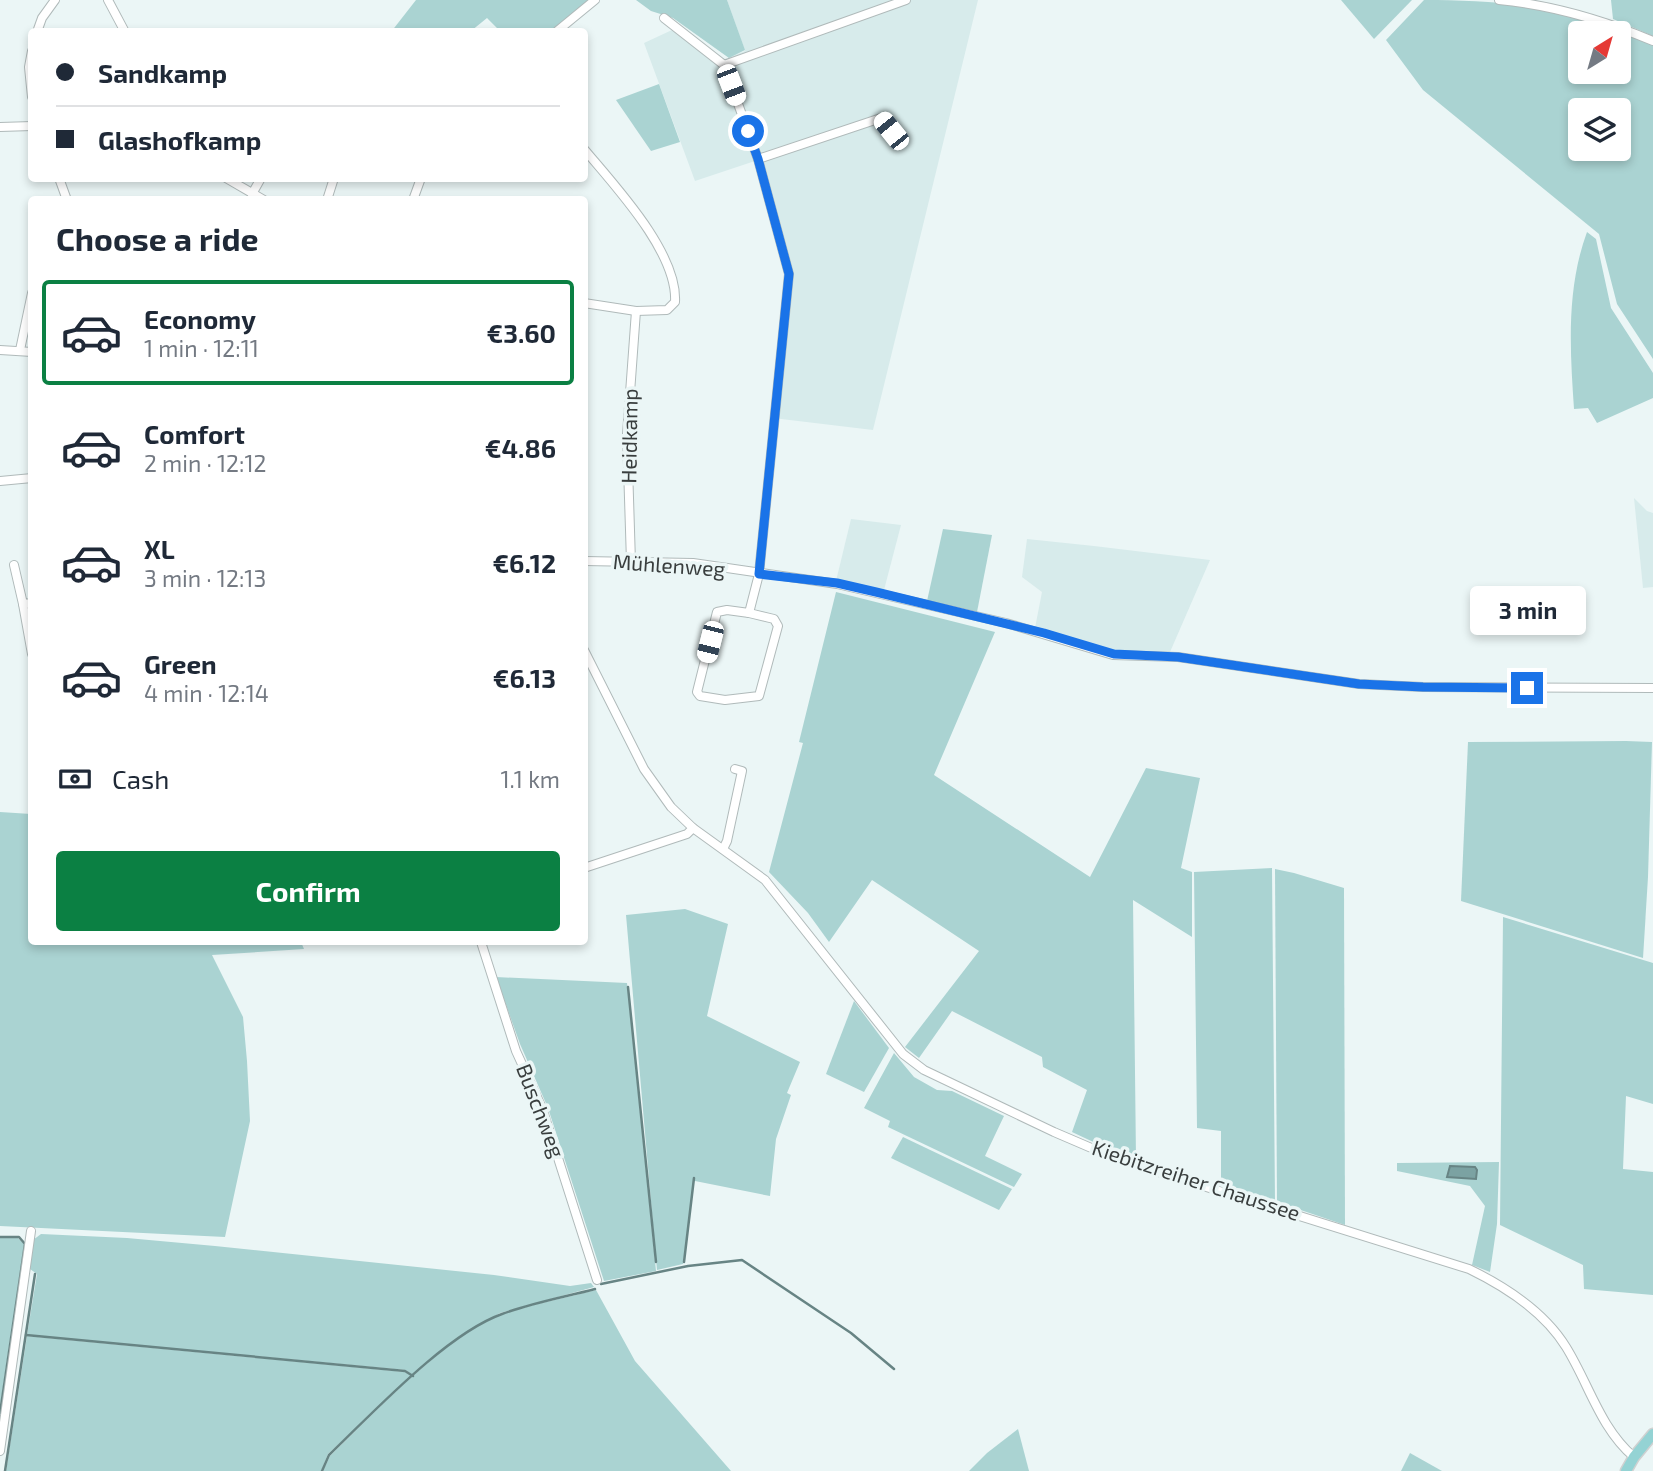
<!DOCTYPE html>
<html lang="en">
<head>
<meta charset="utf-8">
<style>
	:root { --surface:#fff; --page:#f6f6f7; --text:#1f2937; --muted:#747a83; --line:#e0e1e3; --accent:#0b8043 }
	body { margin:0; font-family:"Exo 2",sans-serif; background:var(--page); color:var(--text); height:100vh; display:flex; flex-direction:column; font-size:26px; white-space:nowrap }
	* { box-sizing:border-box; margin:0 }
	p { font-size:23px; color:var(--muted) }
	.icon { flex:none; width:38px; height:38px; fill:none; stroke:currentColor; stroke-width:2; stroke-linecap:round; stroke-linejoin:round }
	.map { position:relative; flex:1; overflow:hidden }
	.drawer { position:absolute; left:28px; top:196px; width:560px; height:749px; display:flex; flex-direction:column; background:var(--surface); border-radius:7px; box-shadow:0 4px 10px #0003 }
	.drawer>* { flex:none }
	.guide { position:absolute; left:28px; top:28px; width:560px; height:154px; border-radius:7px; box-shadow:0 4px 10px #0003; display:grid; align-content:center; height:154px; padding:0 28px; background:var(--surface) }
	.needle { width:46px; rotate:37deg }
	.controls { position:absolute; left:1568px; top:21px; display:grid; gap:14px }
	.controls a { display:grid; place-items:center; width:63px; height:63px; border-radius:7px; background:var(--surface); box-shadow:0 4px 10px #0003; font-size:35px }
	.end { position:absolute; width:32px; height:32px; margin:-16px; border:9px solid #1a73e8; background:#fff; box-shadow:0 0 0 4px #fff }
	.from { border-radius:50% }
	.bubble { position:absolute; height:49px; border-radius:7px; background:var(--surface); box-shadow:0 4px 10px #0003; font-size:23px; font-weight:700; line-height:49px; text-align:center }
	.car { position:absolute; width:21px; height:42px; margin:-21px -10px; border-radius:9px; box-shadow:0 0 5px 2px #0007; background:linear-gradient(#fff 24%,#345 0 40%,#fff 0 76%,#345 0 86%,#fff 0) }
	.guide b { display:flex; align-items:center; gap:24px; height:66px; font-size:26px }
	.guide b+b { border-top:2px solid var(--line) }
	.guide i { width:18px; height:18px; background:var(--text) }
	ul { padding:0; list-style:none }
	li { display:flex; align-items:center; gap:21px; height:105px; margin:0 14px 10px; padding:0 14px; border:4px solid transparent; border-radius:7px }
	li div { flex:1 }
	li b { display:block; font-size:26px }
	li em { font-style:normal; font-weight:700 }
	li.active { border-color:var(--accent) }
	li>.icon { width:63px; height:63px; stroke-width:1.5 }
	h2 { padding:0 28px; font-size:32px; line-height:84px }
	.pay { display:flex; align-items:center; gap:18px; height:77px; padding:0 28px; font-size:26px }
	.pay p { margin-inline-start:auto }
	.primary-button { display:flex; gap:14px; margin-top:auto; padding:14px 28px }
	.primary-button a { flex:1; height:80px; border-radius:7px; background:var(--accent); color:#fff; font-size:28px; font-weight:700; line-height:80px; text-align:center }
	.map>svg:first-child { display:block }
	.built { fill:#d7ebeb }
	.green { fill:#aad3d2; fill-rule:evenodd }
	.water { fill:#7ba2a2; stroke:#678484; stroke-width:2 }
	.lines { fill:none; stroke-linecap:round; stroke-linejoin:round }
	.stream { stroke:#678484; stroke-width:2.5 }
	.minor-casing { stroke:#b0baba; stroke-width:10 }
	.major-casing { stroke:#cfd1d1; stroke-width:13 }
	.minor { stroke:#fff; stroke-width:8 }
	.major { stroke:#94d3d4; stroke-width:10 }
	.route { stroke:#1a73e8; stroke-width:9 }
	.labels { text-anchor:middle; stroke-width:7; stroke-linejoin:round; paint-order:stroke }
	.street-label { font-size:21px; fill:#393e3e; stroke:#ebf6f6 }
</style>
</head>
<body>
<div class="map">
<svg width="1653" height="1471" viewBox="0 0 1653 1471">
	<rect width="100%" height="100%" fill="#ebf6f6"/>
	<g class="built">
		<path d="M727,0H978L873,430L773,418L786,276L755,161L695,181L644,43L672,30L716,63L745,51Z"/>
		<path d="M1634,498L1647,511L1653,513V587L1643,588Z"/>
		<path d="M851,519L901,525L884,590L836,581Z"/>
		<path d="M1027,539L1094,546L1210,560L1170,652L1114,650L1035,628L1042,592L1022,577Z"/>
	</g>
	<g class="green">
		<path d="M416,0H591L552,31H500L487,18L471,31L391,32Z"/>
		<path d="M636,0H727L745,50L729,58L673,18L651,11Z"/>
		<path d="M1341,0H1412L1374,39Z"/>
		<path d="M1424,0C1478,0 1529,3 1582,17C1606,23 1630,35 1653,45V359L1617,304L1599,234L1423,90L1386,40ZM1580,33H1619V72H1580ZM1580,110H1619V149H1580Z"/>
		<path d="M1611,0H1653V36L1613,19Z"/>
		<path d="M659,84L680,142L651,151L616,100Z"/>
		<path d="M1587,232L1596,239L1611,308L1653,373V398L1597,423L1588,408L1574,409C1570,350 1566,289 1587,232Z"/>
		<path d="M943,529L992,535L977,612L927,601Z"/>
		<path d="M836,592L995,632L934,775L1090,877L1146,768L1200,778L1181,868L1192,872V937L1133,900L1136,1158L1119,1154L1072,1132L1087,1090L1043,1067L1042,1057L952,1011L919,1058L905,1047L979,951L872,880L829,942L808,913L769,872L803,743L799,742Z"/>
		<path d="M1626,741L1652,742L1648,877L1643,958L1461,901L1468,742Z"/>
		<path d="M0,812L31,814L32,942H301L304,949L212,955L243,1017L247,1061L250,1121L225,1237L0,1226Z"/>
		<path d="M1272,868V869L1275,1202L1221,1185V1131L1197,1128L1194,872Z"/>
		<path d="M1275,869L1294,873L1344,888L1345,1225L1277,1202Z"/>
		<path d="M685,909L728,924L707,1016L800,1062L787,1093L791,1095L776,1139L770,1196L695,1181L694,1177L683,1264L657,1270L626,915Z"/>
		<path d="M1503,917L1653,963V1104L1626,1096L1623,1169L1653,1172V1295L1584,1289L1583,1265L1500,1225Z"/>
		<path d="M496,977L627,983L656,1271L604,1281L548,1108L520,1044Z"/>
		<path d="M854,1001L889,1048L864,1092L826,1074Z"/>
		<path d="M894,1053L914,1077L937,1090L952,1091L1004,1116L985,1156L1022,1174L1014,1187L888,1127L890,1121L864,1108Z"/>
		<path d="M903,1137L1012,1189L999,1210L891,1158Z"/>
		<path d="M1499,1162L1497,1224L1490,1272L1472,1265L1485,1206L1470,1186L1397,1171V1163Z"/>
		<path d="M41,1234L127,1238L215,1246L494,1275L570,1286L591,1283L594,1287L500,1313L456,1339L413,1375L405,1370L27,1335L37,1274L30,1269L33,1240Z"/>
		<path d="M0,1237L18,1238L24,1244L0,1407Z"/>
		<path d="M596,1290L635,1361L731,1471H323L330,1456C373,1415 448,1333 503,1314C533,1304 565,1298 596,1290Z"/>
		<path d="M27,1336L405,1372L412,1376L328,1454L321,1471H6Z"/>
		<path d="M1018,1429L1029,1471H969L987,1453Z"/>
		<path d="M1410,1453L1442,1471H1401Z"/>
	</g>
	<path class="water" d="M1450,1166L1475,1167L1477,1170L1476,1179L1447,1177Z"/>
	<g class="lines">
		<g class="stream">
			<path d="M628,987L656,1262"/>
			<path d="M0,1237H19L25,1244L0,1413"/>
			<path d="M684,1262L694,1178"/>
			<path d="M601,1284L688,1266L742,1260L851,1333L894,1369"/>
			<path d="M26,1335L405,1371L413,1376"/>
			<path d="M5,1471L35,1274"/>
			<path d="M322,1471L329,1455C373,1413 446,1334 502,1314C532,1303 565,1297 595,1289"/>
		</g>
		<defs>
			<g id="minor">
				<path d="M108,0L125,32"/>
				<path d="M1499,0C1553,5 1603,20 1653,41"/>
				<path d="M664,18L724,65L758,159L789,274L759,574L749,613"/>
				<path d="M37,32L42,18L55,0"/>
				<path d="M556,32L595,0"/>
				<path d="M32,51L29,67L32,97"/>
				<path d="M724,65L906,0"/>
				<path d="M0,127L32,126"/>
				<path d="M584,149C615,186 678,253 675,302L667,310L636,311L584,303"/>
				<path d="M758,159L881,118L891,131"/>
				<path d="M59,178L67,200"/>
				<path d="M226,178L264,200"/>
				<path d="M252,194L261,178"/>
				<path d="M327,200L334,178"/>
				<path d="M413,200L421,178"/>
				<path d="M0,350L32,352"/>
				<path d="M20,350L32,293"/>
				<path d="M0,481L32,478"/>
				<path d="M584,561L693,563L837,584L1006,623L1113,655L1178,657L1359,684L1423,687L1653,688"/>
				<path d="M631,562L627,434L636,311"/>
				<path d="M14,565L23,604L32,603"/>
				<path d="M23,604L32,654"/>
				<path d="M727,610L749,613L774,619L778,626L759,696L725,700L700,696L697,692L717,612Z"/>
				<path d="M584,650L644,769L671,807L693,828L765,880L903,1054L924,1070L1054,1132L1117,1159L1469,1269C1506,1287 1544,1311 1566,1347C1589,1384 1600,1428 1634,1457"/>
				<path d="M723,849L727,841L742,771L735,769"/>
				<path d="M584,868L687,834L693,828"/>
				<path d="M481,942L516,1051L542,1108L597,1280"/>
				<path d="M0,1451L31,1231"/>
			</g>
			<path id="major" d="M1626,1471L1634,1457L1653,1434"/>
		</defs>
		<use href="#minor" class="minor-casing"/>
		<use href="#major" class="major-casing"/>
		<use href="#minor" class="minor"/>
		<use href="#major" class="major"/>
	</g>
	<g class="lines">
		<path class="route" d="M748,131L758,159L789,274L759,574L837,583L876,592L1044,633L1114,654L1178,657L1359,684L1423,687L1527,688"/>
	</g>
	<g class="labels">
		<g class="street-label">
			<text transform="translate(630 436) rotate(-89)" y="7">Heidkamp</text>
			<text transform="translate(669 566) rotate(4)" y="7">Mühlenweg</text>
			<text transform="translate(540 1111) rotate(69)" y="7">Buschweg</text>
			<text transform="translate(1196 1181) rotate(18)" y="7">Kiebitzreiher Chaussee</text>
		</g>
	</g>
</svg>
<div class="controls">
<a><svg class="needle" viewBox="-14 -14 28 28"><path d="M0-13l5 13h-10z" fill="#e53935"/><path d="M0 13l5-13h-10z" fill="#747a83"/></svg></a>
<a><svg class="icon" aria-label="layers" viewBox="0 0 24 24"><path d="M12 4l9 5-9 5-9-5zM3 14l9 5 9-5"/></svg></a>
</div>
<i class="end from" style="left:748px;top:131px"></i>
<i class="end" style="left:1527px;top:688px"></i>
<div class="bubble" style="left:1470px;top:586px;width:116px">3 min</div>
<i class="car" style="left:731px;top:85px;rotate:159deg"></i>
<i class="car" style="left:891px;top:131px;rotate:321deg"></i>
<i class="car" style="left:710px;top:642px;rotate:194deg"></i>
<div class="guide">
<b><i class="from"></i>Sandkamp</b>
<b><i></i>Glashofkamp</b>
</div>
<section class="drawer">
<h2>Choose a ride</h2>
<ul>
<li class="active"><svg class="icon" aria-label="car" viewBox="0 0 24 24"><path d="M5 17H2v-5l4-1 3-4h7l3 4 3 1v5h-3M9 17h6M6 11h13"/><circle cx="7" cy="17" r="2"/><circle cx="17" cy="17" r="2"/></svg><div><b>Economy</b><p>1 min · 12:11</p></div><em>€3.60</em></li>
<li><svg class="icon" aria-label="car" viewBox="0 0 24 24"><path d="M5 17H2v-5l4-1 3-4h7l3 4 3 1v5h-3M9 17h6M6 11h13"/><circle cx="7" cy="17" r="2"/><circle cx="17" cy="17" r="2"/></svg><div><b>Comfort</b><p>2 min · 12:12</p></div><em>€4.86</em></li>
<li><svg class="icon" aria-label="car" viewBox="0 0 24 24"><path d="M5 17H2v-5l4-1 3-4h7l3 4 3 1v5h-3M9 17h6M6 11h13"/><circle cx="7" cy="17" r="2"/><circle cx="17" cy="17" r="2"/></svg><div><b>XL</b><p>3 min · 12:13</p></div><em>€6.12</em></li>
<li><svg class="icon" aria-label="car" viewBox="0 0 24 24"><path d="M5 17H2v-5l4-1 3-4h7l3 4 3 1v5h-3M9 17h6M6 11h13"/><circle cx="7" cy="17" r="2"/><circle cx="17" cy="17" r="2"/></svg><div><b>Green</b><p>4 min · 12:14</p></div><em>€6.13</em></li>
</ul>
<div class="pay"><svg class="icon" aria-label="cash" viewBox="0 0 24 24"><path d="M3 7h18v10H3z"/><circle cx="12" cy="12" r="2"/></svg>Cash<p>1.1 km</p></div>
<div class="primary-button"><a>Confirm</a></div>
</section>
</div>
</body>
</html>
